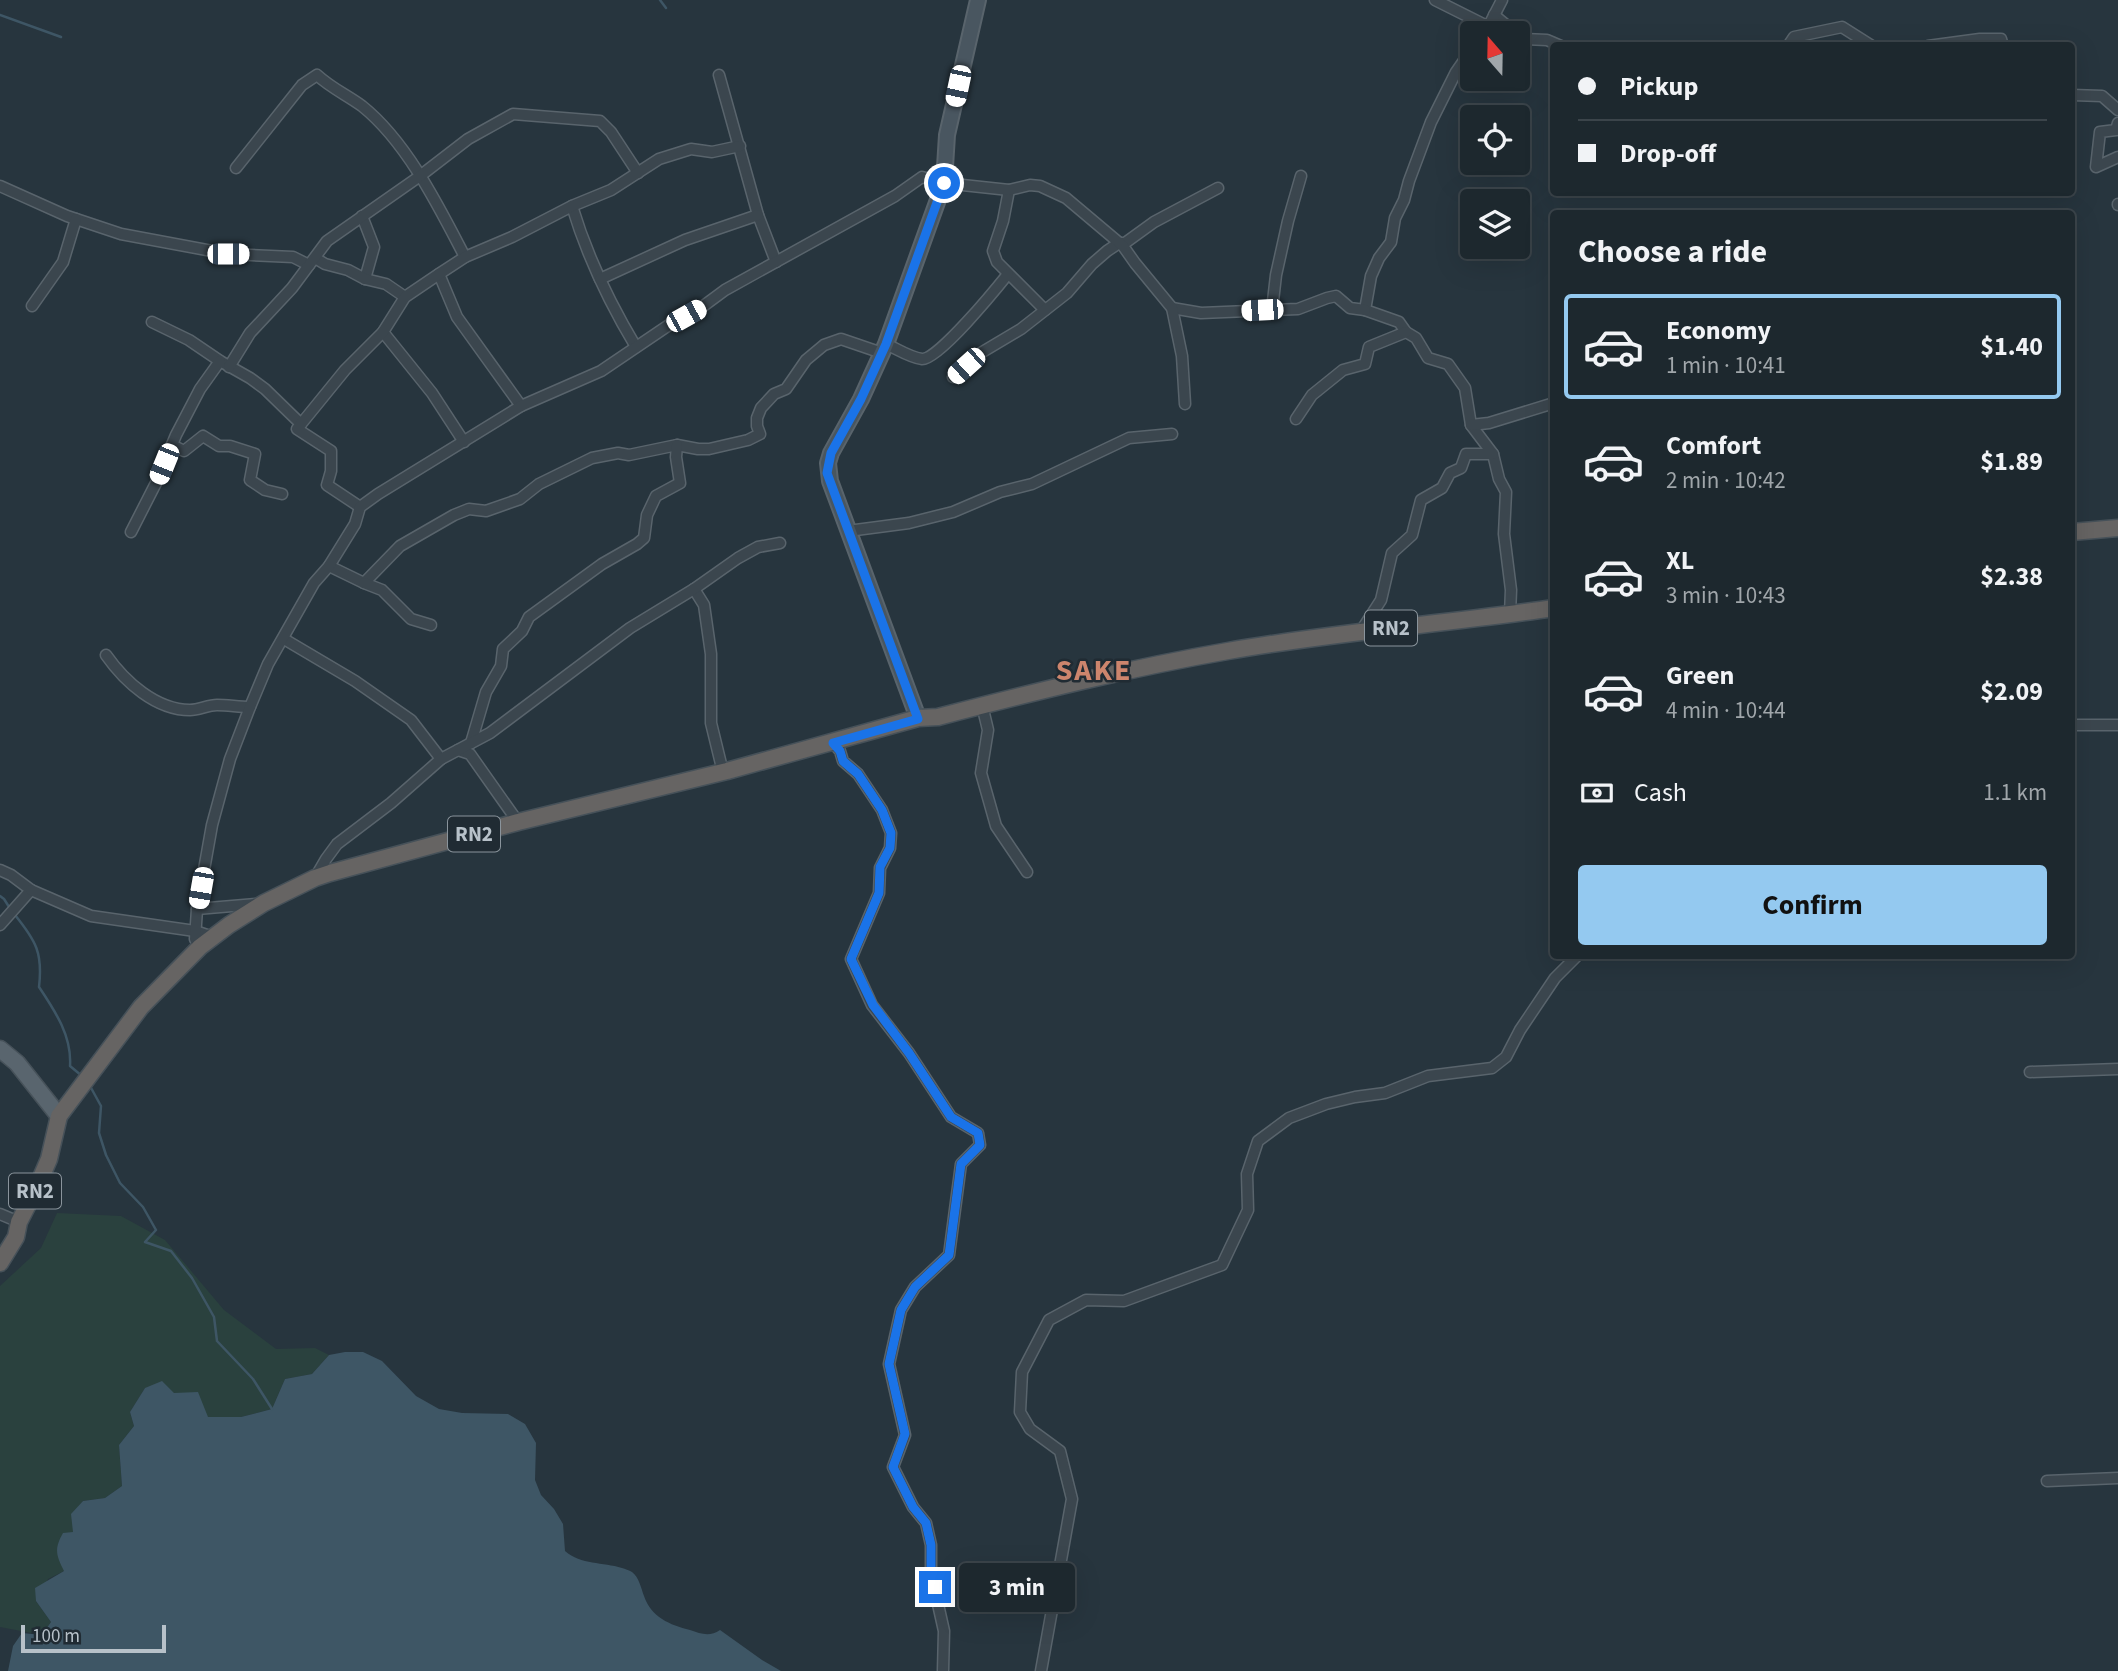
<!DOCTYPE html>
<html lang="en">
<head>
<meta charset="utf-8">
<style>
	:root { --surface:#1d282e; --page:#2a343a; --text:#f1f3f6; --muted:#a0a6aa; --line:#3b444a; --accent:#94c9f0 }
	body { margin:0; font-family:"Source Sans 3",sans-serif; background:var(--page); color:var(--text); height:100vh; display:flex; flex-direction:column; font-size:26px; white-space:nowrap }
	* { box-sizing:border-box; margin:0 }
	p { font-size:23px; color:var(--muted) }
	.icon { flex:none; width:38px; height:38px; fill:none; stroke:currentColor; stroke-width:2; stroke-linecap:round; stroke-linejoin:round }
	.map { position:relative; flex:1; overflow:hidden }
	.details { position:absolute; left:1550px; top:210px; width:525px; height:749px; display:flex; flex-direction:column; background:var(--surface); border-radius:7px; box-shadow:0 7px 28px #0002,0 0 0 2px var(--line) }
	.details>* { flex:none }
	.top-card { position:absolute; left:1550px; top:42px; width:525px; height:154px; border-radius:7px; box-shadow:0 7px 28px #0002,0 0 0 2px var(--line); display:grid; align-content:center; height:154px; padding:0 28px; background:var(--surface) }
	.needle { width:46px; rotate:340deg }
	.controls { position:absolute; left:1460px; top:21px; display:grid; gap:14px }
	.controls a { display:grid; place-items:center; width:70px; height:70px; border-radius:7px; background:var(--surface); box-shadow:0 7px 28px #0002,0 0 0 2px var(--line); font-size:35px }
	.scale { position:absolute; left:21px; bottom:18px; width:145px; box-sizing:border-box; padding-left:7px; border:4px solid #b7c1c9; border-top:0; font-size:19px; line-height:24px; white-space:nowrap; color:#b7c1c9; -webkit-text-stroke:5px #202b33; paint-order:stroke }
	.end { position:absolute; width:32px; height:32px; margin:-16px; border:9px solid #1a73e8; background:#fff; box-shadow:0 0 0 4px #fff }
	.from { border-radius:50% }
	.bubble { position:absolute; height:49px; border-radius:7px; background:var(--surface); box-shadow:0 7px 28px #0002,0 0 0 2px var(--line); font-size:23px; font-weight:700; line-height:49px; text-align:center }
	.car { position:absolute; width:21px; height:42px; margin:-21px -10px; border-radius:9px; box-shadow:0 0 5px 2px #0007; background:linear-gradient(#fff 24%,#345 0 40%,#fff 0 76%,#345 0 86%,#fff 0) }
	.top-card b { display:flex; align-items:center; gap:24px; height:66px; font-size:26px }
	.top-card b+b { border-top:2px solid var(--line) }
	.top-card i { width:18px; height:18px; background:var(--text) }
	ul { padding:0; list-style:none }
	li { display:flex; align-items:center; gap:21px; height:105px; margin:0 14px 10px; padding:0 14px; border:4px solid transparent; border-radius:7px }
	li div { flex:1 }
	li b { display:block; font-size:26px }
	li em { font-style:normal; font-weight:700 }
	li.active { border-color:var(--accent) }
	li>.icon { width:63px; height:63px; stroke-width:1.5 }
	h2 { padding:0 28px; font-size:32px; line-height:84px }
	.pay { display:flex; align-items:center; gap:18px; height:77px; padding:0 28px; font-size:26px }
	.pay p { margin-inline-start:auto }
	.button { display:flex; gap:14px; margin-top:auto; padding:14px 28px }
	.button a { flex:1; height:80px; border-radius:7px; background:var(--accent); color:#111; font-size:28px; font-weight:700; line-height:80px; text-align:center }
	.map>svg:first-child { display:block }
	.green { fill:#2a413e }
	.water { fill:#3e5665 }
	.lines { fill:none; stroke-linecap:round; stroke-linejoin:round }
	.stream { stroke:#3e5665; stroke-width:2.5 }
	.minor-casing { stroke:#59646c; stroke-width:13 }
	.secondary-casing { stroke:#59646c; stroke-width:18 }
	.primary-casing { stroke:#47525a; stroke-width:19 }
	.trunk-casing { stroke:#465159; stroke-width:19 }
	.minor { stroke:#3b464e; stroke-width:10 }
	.secondary { stroke:#495660; stroke-width:14 }
	.primary { stroke:#59656e; stroke-width:16 }
	.trunk { stroke:#666463; stroke-width:16 }
	.route { stroke:#1a73e8; stroke-width:9 }
	.labels { text-anchor:middle; stroke-width:5; stroke-linejoin:round; paint-order:stroke }
	.shield { fill:#202b33; stroke:#8a949c; stroke-width:2 }
	.shield-label { font-size:21px; font-weight:bold; fill:#b7c1c9 }
	.district-label { font-size:30px; font-weight:bold; letter-spacing:2px; fill:#cd856d; stroke:#202b33 }
</style>
</head>
<body>
<div class="map">
<svg width="2118" height="1671" viewBox="0 0 2118 1671">
	<rect width="100%" height="100%" fill="#27353e"/>
	<path class="green" d="M57,1213L121,1216L165,1240L224,1310L276,1349L315,1348L329,1355L312,1374L285,1379L272,1409L241,1417H208L174,1393L145,1388L130,1412L134,1426L119,1445L122,1486L105,1498L83,1501L72,1514L74,1532L64,1571L48,1579L36,1601L51,1622L42,1635L0,1627V1286L41,1248Z"/>
	<path class="water" d="M345,1352H363L382,1361L416,1396L439,1409L462,1413L508,1414L525,1424L536,1443L535,1480L541,1495L554,1509L563,1524L565,1551C581,1565 603,1562 622,1568C625,1569 629,1570 632,1572C639,1577 641,1588 644,1596C651,1617 670,1625 690,1630C701,1634 710,1637 720,1630L762,1660L781,1671H8L13,1646L22,1633L42,1635L51,1622L36,1601L35,1588L64,1571C56,1555 54,1549 63,1533L73,1532L71,1514L83,1501L105,1498L122,1486L119,1445L134,1426L130,1412L145,1388L162,1381L174,1393L198,1392L208,1417H241L272,1409L285,1379L312,1374L329,1355Z"/>
	<g class="lines">
		<g class="stream">
			<path d="M660,0L666,8"/>
			<path d="M0,15L61,37"/>
			<path d="M0,896L4,899L11,910"/>
			<path d="M15,915C36,941 43,953 39,987C55,1011 72,1036 70,1066L82,1076"/>
			<path d="M90,1086L101,1106L99,1133L106,1155L120,1183L143,1207L156,1230L145,1242L171,1251L192,1278L214,1317L217,1341L253,1379L272,1409"/>
		</g>
		<defs>
			<g id="minor">
				<path d="M1435,0L1489,27"/>
				<path d="M1494,15L1516,33"/>
				<path d="M1485,33L1502,0"/>
				<path d="M1517,35L1522,39L1547,40L1561,46"/>
				<path d="M1788,46L1794,37L1842,27L1872,46"/>
				<path d="M1928,46L1980,39H2001L2003,46"/>
				<path d="M1472,49L1456,72L1431,122L1409,181L1404,200L1395,218L1391,242L1379,258L1371,276L1365,310L1399,322L1406,332L1416,338L1428,358L1448,364L1465,388L1471,425L1493,454L1499,479L1506,492L1504,534L1511,590L1510,614"/>
				<path d="M719,75L758,215L776,262"/>
				<path d="M2072,95L2102,96L2118,110"/>
				<path d="M2118,123L2116,130L2100,132L2096,167L2118,157"/>
				<path d="M236,168L302,85L317,75C331,88 347,95 362,106C407,142 439,207 465,257"/>
				<path d="M0,186L67,216L121,234L228,254L293,257L309,265"/>
				<path d="M1009,190L1003,221L993,251L997,262L1045,310"/>
				<path d="M2118,204V205"/>
				<path d="M572,206C587,256 609,302 636,347"/>
				<path d="M362,216L374,247L365,279"/>
				<path d="M315,258L325,264L348,270L365,279L386,284L405,297"/>
				<path d="M439,274L457,317L521,406"/>
				<path d="M600,279L685,240L758,215"/>
				<path d="M32,306L63,262L76,219"/>
				<path d="M1172,308L1201,313L1272,310L1276,275L1288,221L1301,176"/>
				<path d="M1272,310L1298,309L1327,298L1336,296L1350,308L1365,310"/>
				<path d="M152,322L189,340L220,361L250,378L265,389L301,424"/>
				<path d="M383,332L432,393L464,442"/>
				<path d="M886,344C897,349 911,358 922,359C938,360 996,289 1008,274"/>
				<path d="M229,367L250,333L292,288L327,241L420,176L468,139L513,114L600,121L611,132L638,173"/>
				<path d="M953,377L979,354L1021,329L1067,293L1092,264L1107,251L1119,243H1125L1154,222L1218,188"/>
				<path d="M1296,419L1312,395L1343,370L1365,364L1369,347L1406,332"/>
				<path d="M1471,425L1489,423L1554,403"/>
				<path d="M172,445L184,451L203,436L219,446H230L255,454L250,480L265,490L282,494"/>
				<path d="M360,507L327,485L331,471V451L297,429L345,370L383,332L405,297L439,274L465,257L512,237L572,206L611,190L659,159L691,149L712,152L740,146"/>
				<path d="M848,531L909,523L953,512L1000,492L1032,484L1129,438L1172,434"/>
				<path d="M131,532L156,483L176,435L200,389L220,361"/>
				<path d="M329,566L364,583L400,546L454,515L469,509L486,511L520,499L539,484L592,458L618,453L629,455L677,445L698,449H709L748,440L760,434L757,426V418L761,408L774,394L786,389L806,360L824,345L841,339L882,353"/>
				<path d="M364,583L382,590L411,619L431,625"/>
				<path d="M694,589L704,605L711,654V723L722,768L727,771"/>
				<path d="M1361,631L1381,600L1392,553L1412,535L1421,500L1442,488L1450,473L1461,468L1466,454H1493"/>
				<path d="M284,639L355,681L411,720L441,759"/>
				<path d="M106,655C125,682 156,710 190,710C199,710 208,705 217,705C228,705 239,707 250,707"/>
				<path d="M982,705L988,730L981,773L996,826L1027,872"/>
				<path d="M2072,725H2118"/>
				<path d="M471,743L486,692L501,666L503,649L522,631L529,617L602,564L637,544L644,538L647,515L656,496L680,483L676,457L677,445"/>
				<path d="M833,743L840,751L843,761L858,774L882,810L891,833L890,848L880,868L879,893L851,959L872,1005L909,1053L951,1117L978,1133L980,1145L961,1164L949,1255L915,1287L901,1310L889,1364L905,1435L893,1467L913,1507L926,1523L931,1545V1573L944,1631L943,1671"/>
				<path d="M458,750L470,754L518,822"/>
				<path d="M0,870L11,875L31,890L0,925"/>
				<path d="M315,878L326,859L337,844L391,803L441,759L490,733L630,628L694,589L738,558L758,547L780,543"/>
				<path d="M31,890L91,916L195,931L213,937"/>
				<path d="M197,909L256,904"/>
				<path d="M200,947L195,939L197,909L212,825L230,759L250,707L268,664L314,583L329,566L355,524L360,507L378,494L521,406L601,371L669,325L702,307L725,290L895,196L922,177L944,183L1009,190L1030,185L1040,186L1066,198L1123,246L1135,263L1172,308L1182,356L1185,404"/>
				<path d="M2030,1072L2118,1069"/>
				<path d="M0,1214L19,1222"/>
				<path d="M2047,1481L2118,1478"/>
				<path d="M1041,1671L1072,1499L1060,1451L1030,1429L1020,1412L1022,1372L1049,1320L1086,1300L1124,1301L1222,1265L1248,1210L1247,1174L1258,1141L1289,1118L1326,1104L1355,1097L1385,1093L1428,1076L1492,1068L1506,1057L1520,1030L1555,978L1577,956"/>
			</g>
			<path id="secondary" d="M918,718L830,481L828,463L831,453L861,399L886,344L944,183L947,135L978,0"/>
			<path id="primary" d="M0,1049L17,1063L59,1116"/>
			<g id="trunk">
				<path d="M2072,532L2118,528"/>
				<path d="M0,1263L16,1237L19,1222L37,1187L49,1159L59,1116L141,1007L200,947L229,925L264,903L315,878L330,873L518,822L727,771L918,718L938,717C1034,692 1130,668 1228,651C1336,632 1445,624 1554,608"/>
			</g>
		</defs>
		<use href="#minor" class="minor-casing"/>
		<use href="#secondary" class="secondary-casing"/>
		<use href="#primary" class="primary-casing"/>
		<use href="#trunk" class="trunk-casing"/>
		<use href="#minor" class="minor"/>
		<use href="#secondary" class="secondary"/>
		<use href="#primary" class="primary"/>
		<use href="#trunk" class="trunk"/>
	</g>
	<g class="lines">
		<path class="route" d="M935,1587L931,1573V1545L926,1523L913,1507L893,1467L905,1434L889,1364L901,1310L915,1287L949,1255L961,1164L980,1145L978,1133L951,1117L909,1053L873,1005L851,959L879,893L880,867L890,848L891,833L882,810L858,774L843,761L840,751L833,743L918,719L827,473L831,453L861,399L886,344L944,183"/>
	</g>
	<g class="labels">
		<g class="shield">
			<rect x="1365" y="610.5" width="52" height="35" rx="5"/>
			<rect x="448" y="816.5" width="52" height="35" rx="5"/>
			<rect x="9" y="1173.5" width="52" height="35" rx="5"/>
		</g>
		<g class="shield-label">
			<text x="1391" y="635">RN2</text>
			<text x="474" y="841">RN2</text>
			<text x="35" y="1198">RN2</text>
		</g>
		<g class="district-label">
			<text x="1094" y="680">SAKE</text>
		</g>
	</g>
</svg>
<div class="controls">
<a><svg class="needle" viewBox="-14 -14 28 28"><path d="M0-13l5 13h-10z" fill="#e53935"/><path d="M0 13l5-13h-10z" fill="#a0a6aa"/></svg></a>
<a><svg class="icon" aria-label="locate" viewBox="0 0 24 24"><circle cx="12" cy="12" r="6"/><path d="M12 2v4M12 18v4M2 12h4M18 12h4"/></svg></a>
<a><svg class="icon" aria-label="layers" viewBox="0 0 24 24"><path d="M12 4l9 5-9 5-9-5zM3 14l9 5 9-5"/></svg></a>
</div>
<div class="scale">100 m</div>
<i class="end from" style="left:944px;top:183px"></i>
<i class="end" style="left:935px;top:1587px"></i>
<div class="bubble" style="left:959px;top:1563px;width:116px">3 min</div>
<i class="car" style="left:958px;top:86px;rotate:192deg"></i>
<i class="car" style="left:228px;top:254px;rotate:90deg"></i>
<i class="car" style="left:1262px;top:310px;rotate:267deg"></i>
<i class="car" style="left:686px;top:316px;rotate:61deg"></i>
<i class="car" style="left:966px;top:366px;rotate:228deg"></i>
<i class="car" style="left:164px;top:464px;rotate:202deg"></i>
<i class="car" style="left:201px;top:888px;rotate:190deg"></i>
<div class="top-card">
<b><i class="from"></i>Pickup</b>
<b><i></i>Drop-off</b>
</div>
<section class="details">
<h2>Choose a ride</h2>
<ul>
<li class="active"><svg class="icon" aria-label="car" viewBox="0 0 24 24"><path d="M5 17H2v-5l4-1 3-4h7l3 4 3 1v5h-3M9 17h6M6 11h13"/><circle cx="7" cy="17" r="2"/><circle cx="17" cy="17" r="2"/></svg><div><b>Economy</b><p>1 min · 10:41</p></div><em>$1.40</em></li>
<li><svg class="icon" aria-label="car" viewBox="0 0 24 24"><path d="M5 17H2v-5l4-1 3-4h7l3 4 3 1v5h-3M9 17h6M6 11h13"/><circle cx="7" cy="17" r="2"/><circle cx="17" cy="17" r="2"/></svg><div><b>Comfort</b><p>2 min · 10:42</p></div><em>$1.89</em></li>
<li><svg class="icon" aria-label="car" viewBox="0 0 24 24"><path d="M5 17H2v-5l4-1 3-4h7l3 4 3 1v5h-3M9 17h6M6 11h13"/><circle cx="7" cy="17" r="2"/><circle cx="17" cy="17" r="2"/></svg><div><b>XL</b><p>3 min · 10:43</p></div><em>$2.38</em></li>
<li><svg class="icon" aria-label="car" viewBox="0 0 24 24"><path d="M5 17H2v-5l4-1 3-4h7l3 4 3 1v5h-3M9 17h6M6 11h13"/><circle cx="7" cy="17" r="2"/><circle cx="17" cy="17" r="2"/></svg><div><b>Green</b><p>4 min · 10:44</p></div><em>$2.09</em></li>
</ul>
<div class="pay"><svg class="icon" aria-label="cash" viewBox="0 0 24 24"><path d="M3 7h18v10H3z"/><circle cx="12" cy="12" r="2"/></svg>Cash<p>1.1 km</p></div>
<div class="button"><a>Confirm</a></div>
</section>
</div>
</body>
</html>
